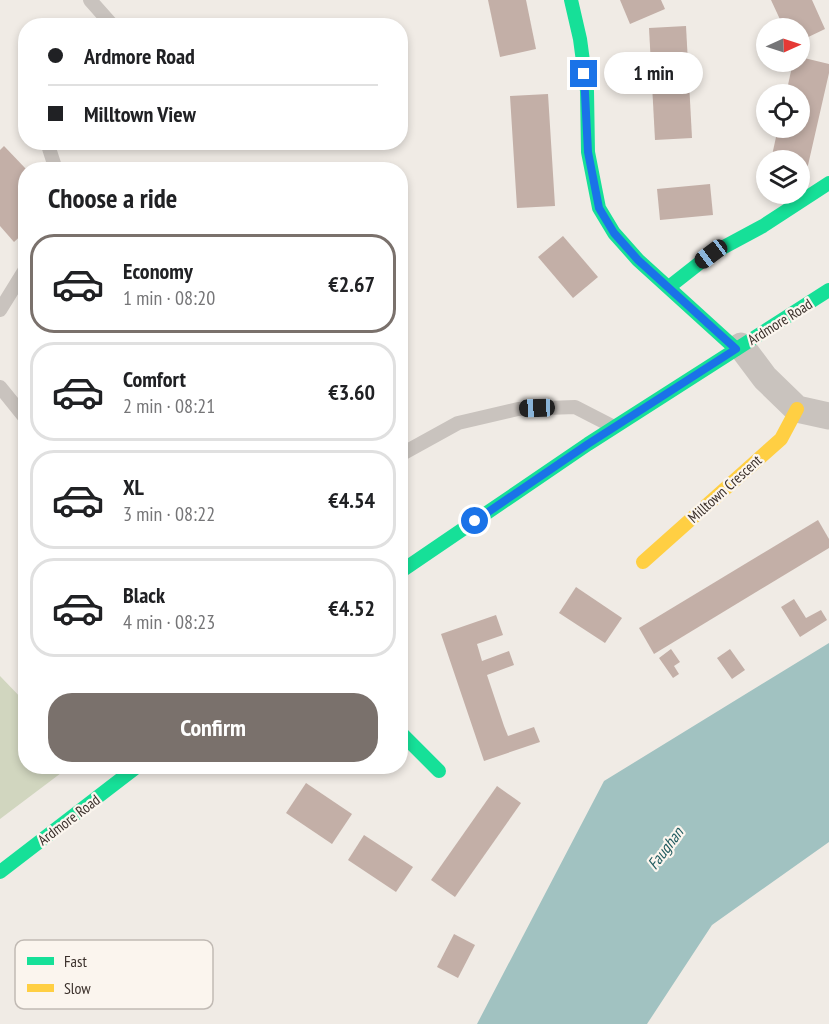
<!DOCTYPE html>
<html lang="en">
<head>
<meta charset="utf-8">
<style>
	:root { --surface:#fff; --page:#f2f2f2; --text:#202124; --muted:#757577; --line:#e0e0e0; --accent:#7a716c }
	body { margin:0; font-family:"PT Sans Narrow",sans-serif; background:var(--page); color:var(--text); height:100vh; display:flex; flex-direction:column; font-size:22px; white-space:nowrap }
	* { box-sizing:border-box; margin:0 }
	p { font-size:20px; color:var(--muted) }
	.icon { flex:none; width:33px; height:33px; fill:none; stroke:currentColor; stroke-width:2; stroke-linecap:round; stroke-linejoin:round }
	.map { position:relative; flex:1; overflow:hidden }
	.drawer { position:absolute; left:18px; top:162px; width:390px; height:612px; display:flex; flex-direction:column; background:var(--surface); border-radius:24px; box-shadow:0 3px 9px #0003 }
	.drawer>* { flex:none }
	.hud { position:absolute; left:18px; top:18px; width:390px; height:132px; border-radius:24px; box-shadow:0 3px 9px #0003; display:grid; align-content:center; height:132px; padding:0 30px; background:var(--surface) }
	.needle { width:39px; rotate:87deg }
	.fabs { position:absolute; left:756px; top:18px; display:grid; gap:12px }
	.fabs a { display:grid; place-items:center; width:54px; height:54px; border-radius:50%; background:var(--surface); box-shadow:0 3px 9px #0003; font-size:30px }
	.end { position:absolute; width:27px; height:27px; margin:-14px; border:8px solid #1a73e8; background:#fff; box-shadow:0 0 0 3px #fff }
	.from { border-radius:50% }
	.bubble { position:absolute; height:42px; border-radius:21px; background:var(--surface); box-shadow:0 3px 9px #0003; font-size:20px; font-weight:800; line-height:42px; text-align:center }
	.car { position:absolute; width:18px; height:36px; margin:-18px -9px; border-radius:8px; box-shadow:0 0 4px 2px #0007; background:linear-gradient(#222 24%,#8ab4d8 0 40%,#222 0 76%,#8ab4d8 0 86%,#222 0) }
	.hud b { display:flex; align-items:center; gap:21px; height:57px; font-size:22px }
	.hud b+b { border-top:2px solid var(--line) }
	.hud i { width:15px; height:15px; background:var(--text) }
	ul { padding:0; list-style:none }
	li { display:flex; align-items:center; gap:18px; height:99px; margin:0 12px 9px; padding:0 18px; border:3px solid var(--line); border-radius:24px }
	li div { flex:1 }
	li b { display:block; font-size:22px }
	li em { font-style:normal; font-weight:800 }
	li.selected { border-color:var(--accent) }
	li>.icon { width:54px; height:54px; stroke-width:1.5 }
	h2 { padding:0 30px; font-size:27px; line-height:72px }
	.cta { display:flex; gap:12px; margin-top:auto; padding:12px 30px }
	.cta a { flex:1; height:69px; border-radius:24px; background:var(--accent); color:#fff; font-size:24px; font-weight:800; line-height:69px; text-align:center }
	.map>svg:first-child { display:block }
	.green { fill:#d1d6bf }
	.water { fill:#a1c2c1 }
	.building { fill:#c3afa7 }
	.lines { fill:none; stroke-linecap:round; stroke-linejoin:round }
	.lane { stroke:#c9c3be; stroke-width:14 }
	.street { stroke:#c9c3be; stroke-width:27 }
	.fast { stroke:#16e098; stroke-width:14 }
	.slow { stroke:#ffcf43; stroke-width:14 }
	.route { stroke:#1a73e8; stroke-width:8 }
	.labels { text-anchor:middle; stroke-width:4.5; stroke-linejoin:round; paint-order:stroke }
	.street-label { font-size:15px; fill:#3b302b; stroke:#fbf5ee }
	.water-label { font-size:16px; font-style:italic; fill:#1f5a5e; stroke:#fbf5ee }
	.key { fill:#fbf5ee; stroke:#c1bab4; stroke-width:1.5 }
	.key-label { font-size:16px; fill:#3b302b }
</style>
</head>
<body>
<div class="map">
<svg width="829" height="1024" viewBox="0 0 829 1024">
	<rect width="100%" height="100%" fill="#f0ebe5"/>
	<path class="green" d="M0,676L25,702L26,766L69,767L0,819Z"/>
	<path class="water" d="M829,643V842L712,925L647,1024H477L604,781Z"/>
	<g class="building">
		<path d="M488,0H526L536,49L500,57Z"/>
		<path d="M620,0H661L665,9L630,24Z"/>
		<path d="M771,0H812L825,29L800,41V28H784Z"/>
		<path d="M686,26L692,138L655,140L649,28Z"/>
		<path d="M800,57L829,64V73L806,174L800,173V160H771L778,128H800V94H786L793,62H800Z"/>
		<path d="M548,94L555,206L517,208L510,96Z"/>
		<path d="M4,146L26,169V231L14,242L0,226V150Z"/>
		<path d="M710,184L713,215L660,220L657,189Z"/>
		<path d="M563,236L598,277L573,298L538,257Z"/>
		<path d="M818,520L829,539V548L654,654L639,628Z"/>
		<path d="M576,587L622,618L605,643L559,613Z"/>
		<path d="M794,599L806,618L821,610L827,620L800,637L781,607Z"/>
		<path d="M496,615L503,635L477,644L482,661L509,651L514,665L487,675L504,726L508,736L534,727L540,742L484,761L441,634Z"/>
		<path d="M671,649L680,662L674,666L679,674L673,678L659,658Z"/>
		<path d="M730,649L745,670L732,679L717,658Z"/>
		<path d="M306,783L352,814L332,844L286,813Z"/>
		<path d="M497,786L521,803L455,897L431,880Z"/>
		<path d="M364,835L413,867L396,892L348,860Z"/>
		<path d="M454,934L475,945L458,978L437,967Z"/>
	</g>
	<g class="lines">
		<g class="lane">
			<path d="M90,0L113,26"/>
			<path d="M47,142L56,170"/>
			<path d="M0,310L26,268"/>
			<path d="M0,387L26,419"/>
			<path d="M400,455L458,423L518,409L575,407L612,426"/>
		</g>
		<path class="street" d="M741,346L765,378L797,409L829,416"/>
		<g class="fast">
			<path d="M571,0L580,39L587,91L588,152L599,208L614,233L638,260L736,349"/>
			<path d="M669,287L711,254L763,226L829,183"/>
			<path d="M400,572L588,444L829,290"/>
			<path d="M400,732L439,771"/>
			<path d="M0,872L138,766"/>
		</g>
		<path class="slow" d="M643,562L781,439L797,409"/>
	</g>
	<g class="lines">
		<path class="route" d="M475,521L588,444L736,349L638,260L614,233L599,208L588,152L584,74"/>
	</g>
	<g class="labels">
		<g class="street-label">
			<text transform="translate(780 322) rotate(-32)" y="5">Ardmore Road</text>
			<text transform="translate(725 489) rotate(-42)" y="5">Milltown Crescent</text>
			<text transform="translate(69 820) rotate(-37)" y="5">Ardmore Road</text>
		</g>
		<g class="water-label">
			<text transform="translate(665 848) rotate(-53)" y="6">Faughan</text>
		</g>
	</g>
	<rect x="15" y="940" width="198" height="69" rx="9" class="key"/>
	<rect x="27" y="957" width="27" height="8" fill="#16e098"/>
	<rect x="27" y="984" width="27" height="8" fill="#ffcf43"/>
	<g class="key-label">
		<text x="64" y="967">Fast</text>
		<text x="64" y="994">Slow</text>
	</g>
</svg>
<div class="fabs">
<a><svg class="needle" viewBox="-14 -14 28 28"><path d="M0-13l5 13h-10z" fill="#e53935"/><path d="M0 13l5-13h-10z" fill="#757577"/></svg></a>
<a><svg class="icon" aria-label="locate" viewBox="0 0 24 24"><circle cx="12" cy="12" r="6"/><path d="M12 2v4M12 18v4M2 12h4M18 12h4"/></svg></a>
<a><svg class="icon" aria-label="layers" viewBox="0 0 24 24"><path d="M12 4l9 5-9 5-9-5zM3 14l9 5 9-5"/></svg></a>
</div>
<i class="end from" style="left:475px;top:521px"></i>
<i class="end" style="left:584px;top:74px"></i>
<div class="bubble" style="left:604px;top:52px;width:99px">1 min</div>
<i class="car" style="left:711px;top:254px;rotate:233deg"></i>
<i class="car" style="left:537px;top:408px;rotate:268deg"></i>
<div class="hud">
<b><i class="from"></i>Ardmore Road</b>
<b><i></i>Milltown View</b>
</div>
<section class="drawer">
<h2>Choose a ride</h2>
<ul>
<li class="selected"><svg class="icon" aria-label="car" viewBox="0 0 24 24"><path d="M5 17H2v-5l4-1 3-4h7l3 4 3 1v5h-3M9 17h6M6 11h13"/><circle cx="7" cy="17" r="2"/><circle cx="17" cy="17" r="2"/></svg><div><b>Economy</b><p>1 min · 08:20</p></div><em>€2.67</em></li>
<li><svg class="icon" aria-label="car" viewBox="0 0 24 24"><path d="M5 17H2v-5l4-1 3-4h7l3 4 3 1v5h-3M9 17h6M6 11h13"/><circle cx="7" cy="17" r="2"/><circle cx="17" cy="17" r="2"/></svg><div><b>Comfort</b><p>2 min · 08:21</p></div><em>€3.60</em></li>
<li><svg class="icon" aria-label="car" viewBox="0 0 24 24"><path d="M5 17H2v-5l4-1 3-4h7l3 4 3 1v5h-3M9 17h6M6 11h13"/><circle cx="7" cy="17" r="2"/><circle cx="17" cy="17" r="2"/></svg><div><b>XL</b><p>3 min · 08:22</p></div><em>€4.54</em></li>
<li><svg class="icon" aria-label="car" viewBox="0 0 24 24"><path d="M5 17H2v-5l4-1 3-4h7l3 4 3 1v5h-3M9 17h6M6 11h13"/><circle cx="7" cy="17" r="2"/><circle cx="17" cy="17" r="2"/></svg><div><b>Black</b><p>4 min · 08:23</p></div><em>€4.52</em></li>
</ul>
<div class="cta"><a>Confirm</a></div>
</section>
</div>
</body>
</html>
